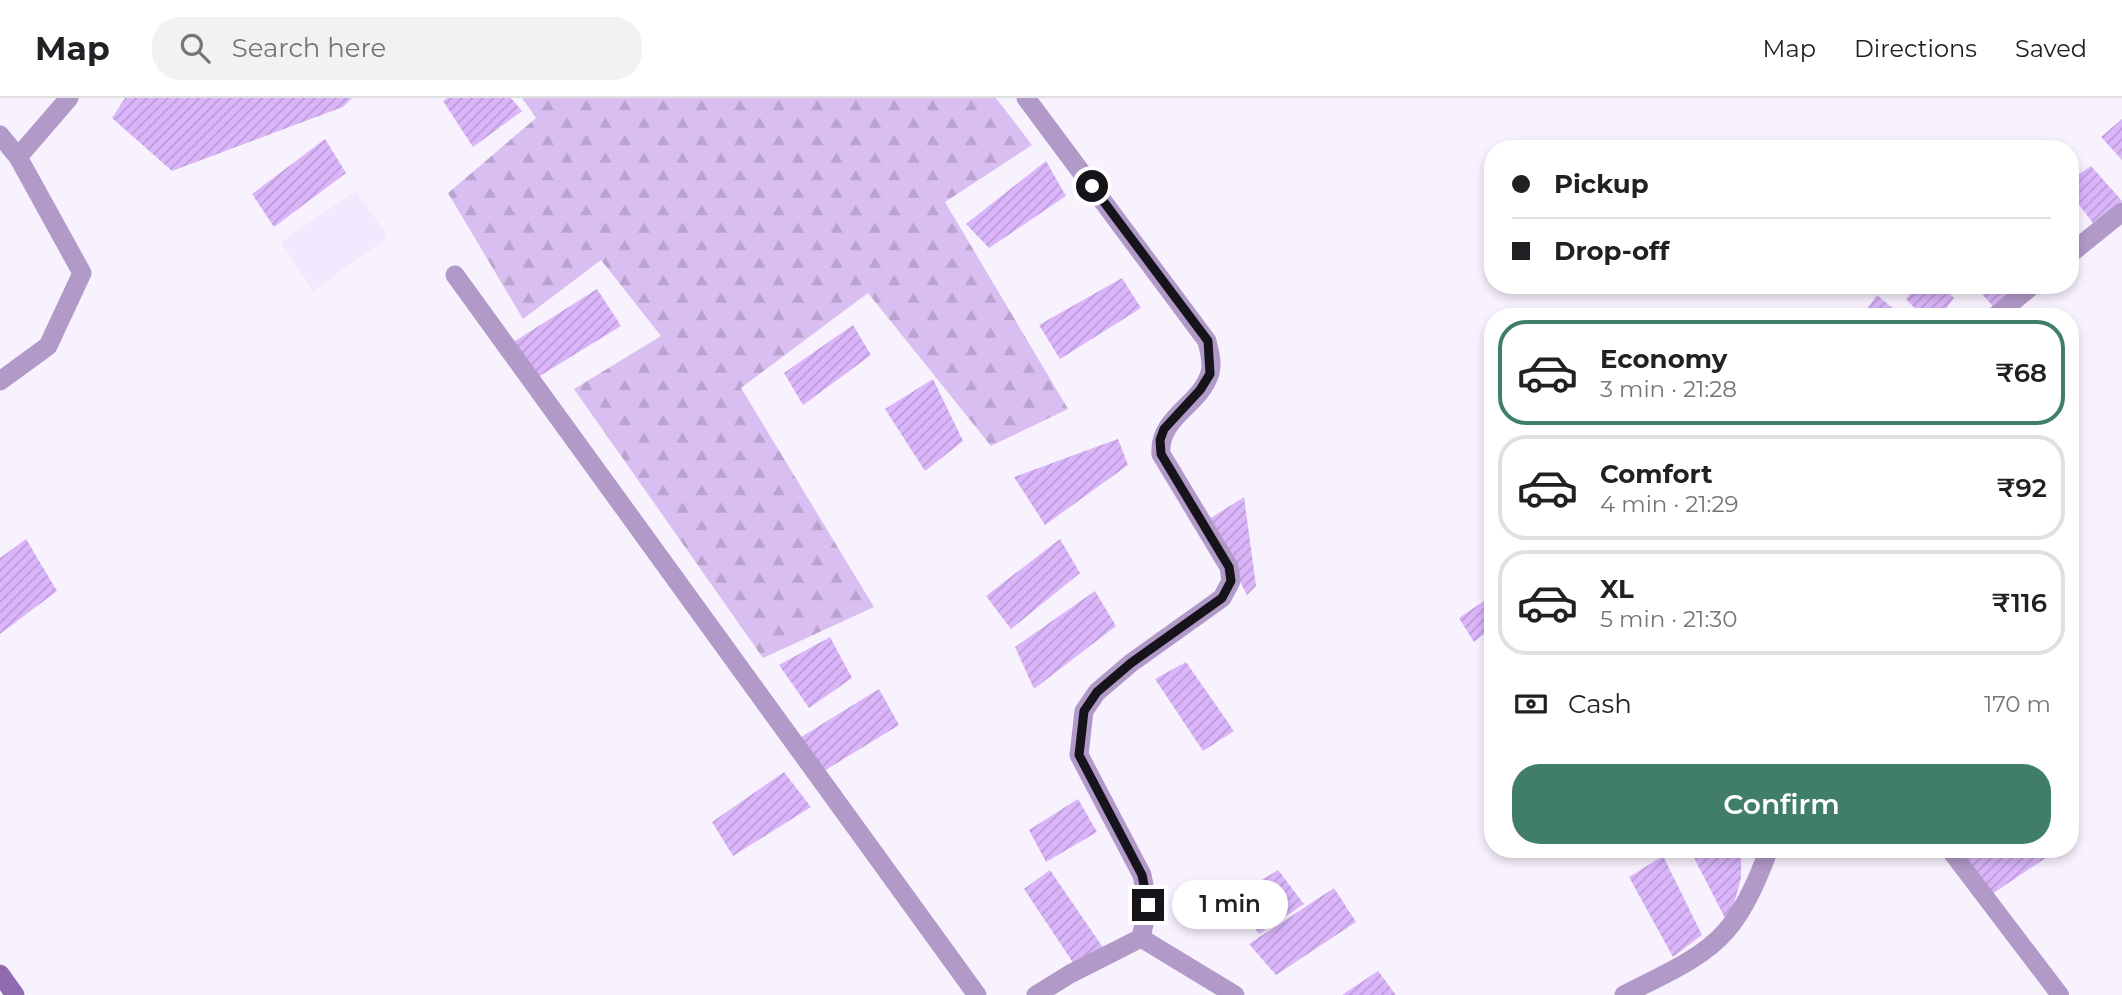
<!DOCTYPE html>
<html lang="en">
<head>
<meta charset="utf-8">
<style>
	:root { --surface:#fff; --page:#f2f2f2; --text:#202124; --muted:#757577; --line:#e0e0e0; --accent:#407e6a }
	body { margin:0; font-family:Montserrat,sans-serif; background:var(--page); color:var(--text); height:100vh; display:flex; flex-direction:column; font-size:26px; white-space:nowrap }
	* { box-sizing:border-box; margin:0 }
	p { font-size:23px; color:var(--muted) }
	.icon { flex:none; width:38px; height:38px; fill:none; stroke:currentColor; stroke-width:2; stroke-linecap:round; stroke-linejoin:round }
	.map { position:relative; flex:1; overflow:hidden }
	.details { position:absolute; left:1484px; top:210px; width:595px; height:550px; display:flex; flex-direction:column; background:var(--surface); border-radius:28px; box-shadow:0 4px 10px #0003 }
	.details>* { flex:none }
	.hud { position:absolute; left:1484px; top:42px; width:595px; height:154px; border-radius:28px; box-shadow:0 4px 10px #0003; display:grid; align-content:center; height:154px; padding:0 28px; background:var(--surface) }
	.end { position:absolute; width:32px; height:32px; margin:-16px; border:9px solid #17131a; background:#fff; box-shadow:0 0 0 4px #fff }
	.from { border-radius:50% }
	.bubble { position:absolute; height:49px; border-radius:24px; background:var(--surface); box-shadow:0 4px 10px #0003; font-size:23px; font-weight:600; line-height:49px; text-align:center }
	.hud b { display:flex; align-items:center; gap:24px; height:66px; font-size:26px }
	.hud b+b { border-top:2px solid var(--line) }
	.hud i { width:18px; height:18px; background:var(--text) }
	ul { padding:12px 0 0; list-style:none }
	li { display:flex; align-items:center; gap:21px; height:105px; margin:0 14px 10px; padding:0 14px; border:4px solid var(--line); border-radius:28px }
	li div { flex:1 }
	li b { display:block; font-size:26px }
	li em { font-style:normal; font-weight:600 }
	li.current { border-color:var(--accent) }
	li>.icon { width:63px; height:63px; stroke-width:1.5 }
	.pay { display:flex; align-items:center; gap:18px; height:77px; padding:0 28px; font-size:26px }
	.pay p { margin-inline-start:auto }
	.cta { display:flex; gap:14px; margin-top:auto; padding:14px 28px }
	.cta a { flex:1; height:80px; border-radius:28px; background:var(--accent); color:#fff; font-size:28px; font-weight:600; line-height:80px; text-align:center }
	header { display:flex; align-items:center; gap:42px; box-sizing:border-box; height:98px; padding:0 35px; background:var(--surface); border-bottom:2px solid var(--line) }
	header strong { font-size:33px }
	nav { display:flex; gap:38px; margin-inline-start:auto; font-size:24px }
	.search { width:490px; height:63px; background:var(--page); display:flex; align-items:center; gap:18px; box-sizing:border-box; padding:0 24px; border-radius:28px; color:var(--muted); font-size:26px }
	.map>svg:first-child { display:block }
	.built { fill:#f3e9fe }
	.forest { fill:url(#forest-firs) }
	.building { fill:url(#building-hatch) }
	.lines { fill:none; stroke-linecap:round; stroke-linejoin:round }
	.service { stroke:#b199c8; stroke-width:18 }
	.minor { stroke:#b199c8; stroke-width:19 }
	.secondary { stroke:#906bb0; stroke-width:19 }
	.route { stroke:#17131a; stroke-width:9 }
</style>
</head>
<body>
<header>
<strong>Map</strong>
<div class="search"><svg class="icon" aria-label="search" viewBox="0 0 24 24"><circle cx="10" cy="10" r="6"/><path d="M15 15l6 6"/></svg>Search here</div>
<nav><a>Map</a><a>Directions</a><a>Saved</a></nav>
</header>
<div class="map">
<svg width="2122" height="897" viewBox="0 0 2122 897">
	<defs>
		<pattern id="forest-firs" width="22" height="20" patternUnits="userSpaceOnUse" patternTransform="scale(1.75)"><rect width="22" height="20" fill="#d9bff1"/><path d="M5 1l3.5 6h-7zM16 11l3.5 6h-7z" fill="#baa3ce"/></pattern>
		<pattern id="building-hatch" width="6" height="6" patternUnits="userSpaceOnUse" patternTransform="scale(1.75)"><rect width="6" height="6" fill="#dab5fa"/><path d="M-1 1l2-2M0 6l6-6M5 7l2-2" fill="none" stroke="#ba9bd6"/></pattern>
	</defs>
	<rect width="100%" height="100%" fill="#f8f2fe"/>
	<path class="built" d="M356,93L388,139L313,193L281,144Z"/>
	<path class="forest" d="M522,0H996L1032,47L945,104L1068,311L991,348L868,195L741,290L874,509L763,560L574,291L661,238L601,162L523,221L448,95L536,20Z"/>
	<g class="building">
		<path d="M125,0H352L343,9L172,73L112,20Z"/>
		<path d="M448,0H511L522,13L473,49L443,3Z"/>
		<path d="M2122,21V62L2101,39Z"/>
		<path d="M325,41L346,75L274,129L252,96Z"/>
		<path d="M1046,63L1066,98L989,150L966,126Z"/>
		<path d="M2091,68L2122,103L2096,129L2070,95V82Z"/>
		<path d="M1122,180L1141,210L1060,261L1039,227Z"/>
		<path d="M1918,187H1940L1954,200L1940,219H1923L1906,201Z"/>
		<path d="M1974,187H2027L1997,213Z"/>
		<path d="M597,191L621,228L538,279L512,245Z"/>
		<path d="M1877,197L1903,219H1861Z"/>
		<path d="M853,227L871,257L803,307L784,275Z"/>
		<path d="M933,281L963,343L925,373L885,311Z"/>
		<path d="M1118,341L1128,367L1045,427L1014,379Z"/>
		<path d="M1244,399L1256,488L1247,497L1208,422Z"/>
		<path d="M26,441L57,493L0,536V460Z"/>
		<path d="M1060,441L1080,475L1011,531L986,498Z"/>
		<path d="M1095,493L1116,528L1034,591L1015,549Z"/>
		<path d="M1493,497V529L1474,544L1459,520Z"/>
		<path d="M830,539L852,580L809,610L779,567Z"/>
		<path d="M1186,564L1234,633L1203,653L1155,581Z"/>
		<path d="M879,591L899,627L824,673L798,641Z"/>
		<path d="M784,674L811,709L733,758L712,724Z"/>
		<path d="M1078,701L1097,734L1046,764L1029,732Z"/>
		<path d="M1697,751H1741V780L1732,813L1725,820L1690,752Z"/>
		<path d="M1961,751H2059L1992,796Z"/>
		<path d="M1663,758L1702,837L1673,859L1629,779Z"/>
		<path d="M1050,772L1104,851L1076,869L1024,791Z"/>
		<path d="M1278,772L1304,806L1259,836L1233,800Z"/>
		<path d="M1334,790L1356,824L1276,877L1249,846Z"/>
		<path d="M1378,873L1396,897H1342Z"/>
	</g>
	<g class="lines">
		<path class="service" d="M1949,751L2060,897"/>
		<g class="minor">
			<path d="M1026,0L1207,243C1209,253 1213,264 1210,275C1200,308 1158,319 1161,356L1229,469L1231,483L1222,500L1131,565L1097,594L1084,613L1079,657L1142,777L1148,807L1141,840L1070,876L1036,897"/>
			<path d="M0,37L18,59L82,175L48,248L0,283"/>
			<path d="M18,59L69,0"/>
			<path d="M2070,156L2122,114"/>
			<path d="M455,177L977,897"/>
			<path d="M1994,219L2033,187"/>
			<path d="M1141,840L1235,897"/>
			<path d="M1624,897C1658,879 1701,862 1726,833C1746,810 1759,778 1769,751"/>
		</g>
		<path class="secondary" d="M0,876L15,897"/>
	</g>
	<g class="lines">
		<path class="route" d="M1092,88L1208,243L1210,276L1200,292L1164,331L1160,342L1161,356L1229,469L1231,483L1222,500L1131,565L1097,594L1084,613L1079,657L1142,777L1148,807"/>
	</g>
</svg>
<i class="end from" style="left:1092px;top:88px"></i>
<i class="end" style="left:1148px;top:807px"></i>
<div class="bubble" style="left:1172px;top:782px;width:116px">1 min</div>
<div class="hud">
<b><i class="from"></i>Pickup</b>
<b><i></i>Drop-off</b>
</div>
<section class="details">
<ul>
<li class="current"><svg class="icon" aria-label="car" viewBox="0 0 24 24"><path d="M5 17H2v-5l4-1 3-4h7l3 4 3 1v5h-3M9 17h6M6 11h13"/><circle cx="7" cy="17" r="2"/><circle cx="17" cy="17" r="2"/></svg><div><b>Economy</b><p>3 min · 21:28</p></div><em>₹68</em></li>
<li><svg class="icon" aria-label="car" viewBox="0 0 24 24"><path d="M5 17H2v-5l4-1 3-4h7l3 4 3 1v5h-3M9 17h6M6 11h13"/><circle cx="7" cy="17" r="2"/><circle cx="17" cy="17" r="2"/></svg><div><b>Comfort</b><p>4 min · 21:29</p></div><em>₹92</em></li>
<li><svg class="icon" aria-label="car" viewBox="0 0 24 24"><path d="M5 17H2v-5l4-1 3-4h7l3 4 3 1v5h-3M9 17h6M6 11h13"/><circle cx="7" cy="17" r="2"/><circle cx="17" cy="17" r="2"/></svg><div><b>XL</b><p>5 min · 21:30</p></div><em>₹116</em></li>
</ul>
<div class="pay"><svg class="icon" aria-label="cash" viewBox="0 0 24 24"><path d="M3 7h18v10H3z"/><circle cx="12" cy="12" r="2"/></svg>Cash<p>170 m</p></div>
<div class="cta"><a>Confirm</a></div>
</section>
</div>
</body>
</html>
